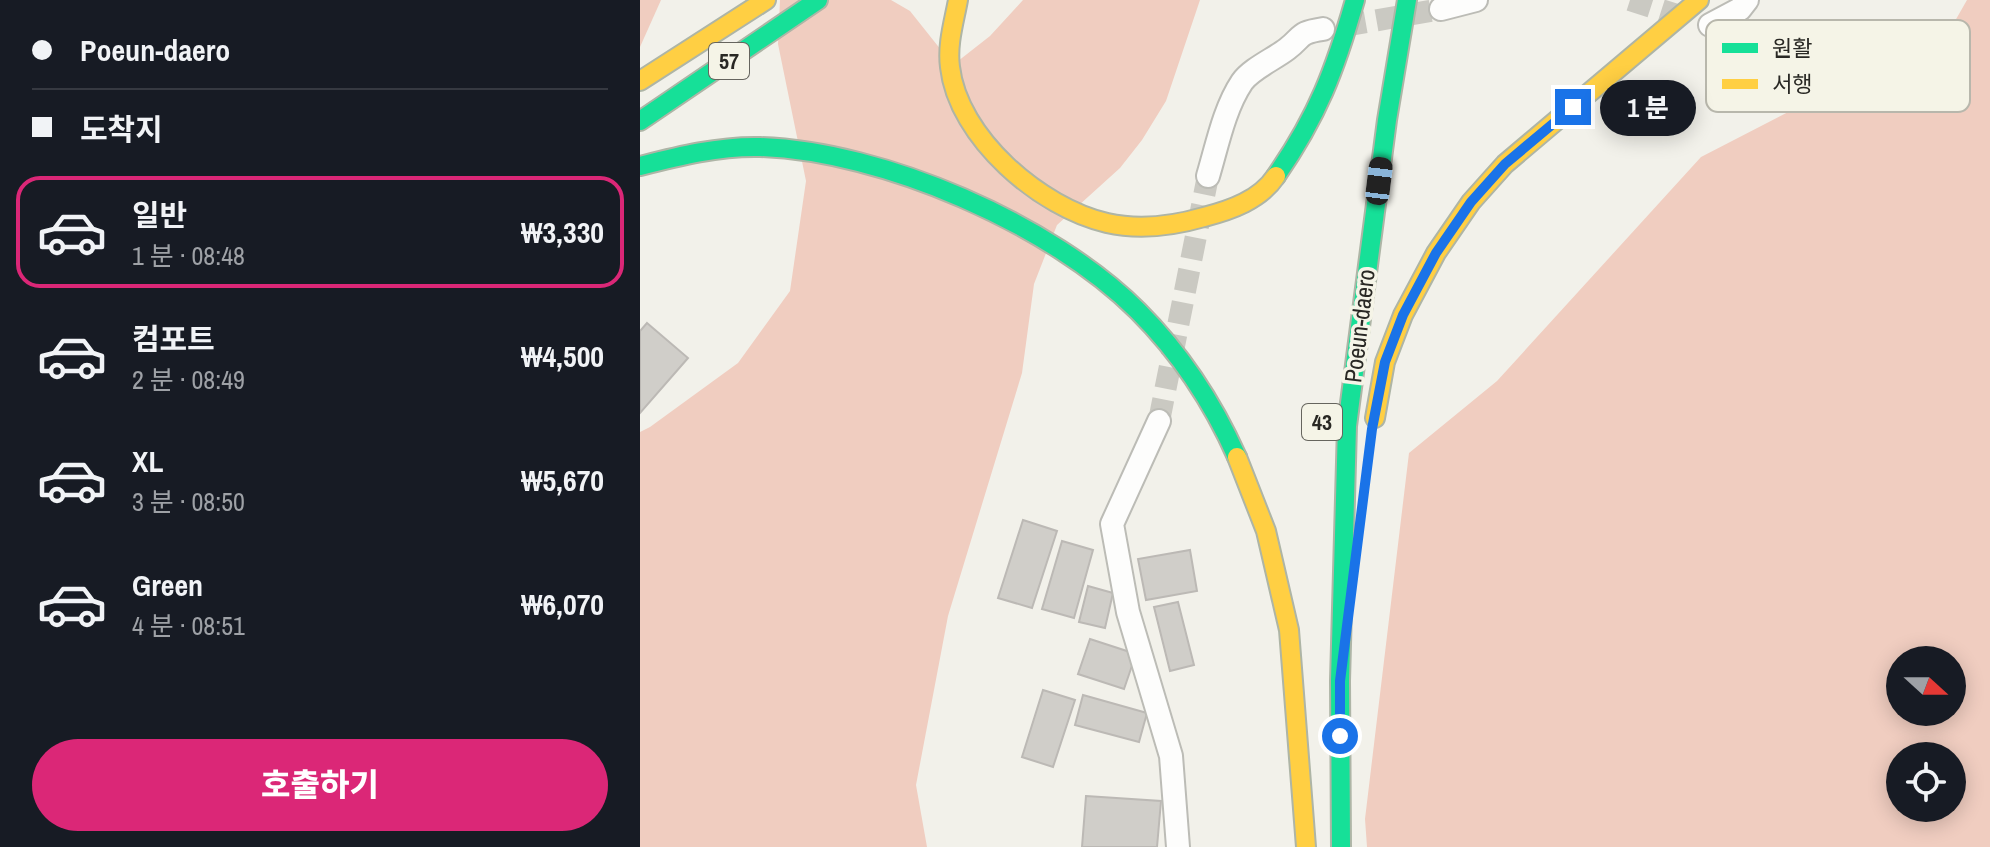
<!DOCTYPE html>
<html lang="ko">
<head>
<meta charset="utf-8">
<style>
	:root { --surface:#171b24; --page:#20242c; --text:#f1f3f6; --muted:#9ea1a6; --line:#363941; --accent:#db2777 }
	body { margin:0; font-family:"Archivo Narrow","Noto Sans KR",sans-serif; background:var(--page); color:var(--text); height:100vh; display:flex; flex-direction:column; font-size:30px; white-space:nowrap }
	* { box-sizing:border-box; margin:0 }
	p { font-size:26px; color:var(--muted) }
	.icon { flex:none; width:44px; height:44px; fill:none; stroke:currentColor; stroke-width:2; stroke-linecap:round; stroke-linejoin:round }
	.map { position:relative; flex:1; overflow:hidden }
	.sheet { display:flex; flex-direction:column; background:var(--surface); width:640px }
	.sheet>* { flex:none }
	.banner { display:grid; align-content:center; height:176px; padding:0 32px; background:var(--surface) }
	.needle { width:52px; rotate:111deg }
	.controls { position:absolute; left:1246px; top:646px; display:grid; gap:16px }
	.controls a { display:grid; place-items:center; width:80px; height:80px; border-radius:50%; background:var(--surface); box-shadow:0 4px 20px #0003; font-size:40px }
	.end { position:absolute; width:36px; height:36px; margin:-18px; border:10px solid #1a73e8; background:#fff; box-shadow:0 0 0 4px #fff }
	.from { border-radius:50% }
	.bubble { position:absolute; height:56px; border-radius:28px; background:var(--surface); box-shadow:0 4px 20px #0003; font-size:26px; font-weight:800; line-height:56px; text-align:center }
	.car { position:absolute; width:24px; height:48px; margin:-24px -12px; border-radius:10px; box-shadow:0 0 6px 2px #0007; background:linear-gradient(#222 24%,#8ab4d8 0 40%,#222 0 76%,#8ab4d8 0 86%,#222 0) }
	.banner b { display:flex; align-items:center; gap:28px; height:76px; font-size:30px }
	.banner b+b { border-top:2px solid var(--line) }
	.banner i { width:20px; height:20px; background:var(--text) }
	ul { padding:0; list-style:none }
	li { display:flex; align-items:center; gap:24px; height:112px; margin:0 16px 12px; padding:0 16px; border:4px solid transparent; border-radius:24px }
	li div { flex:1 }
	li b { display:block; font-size:30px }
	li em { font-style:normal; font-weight:800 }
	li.current { border-color:var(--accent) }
	li>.icon { width:72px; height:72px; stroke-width:1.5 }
	.button { display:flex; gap:16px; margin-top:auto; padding:16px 32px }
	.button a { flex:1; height:92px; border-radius:48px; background:var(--accent); color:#fff; font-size:32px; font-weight:800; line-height:92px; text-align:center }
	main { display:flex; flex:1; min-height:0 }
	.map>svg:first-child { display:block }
	.green { fill:#f0cdc0; fill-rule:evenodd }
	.building { fill:#d0cec9; stroke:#bcb9b5; stroke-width:2 }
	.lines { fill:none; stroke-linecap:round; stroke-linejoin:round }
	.street-tunnel { stroke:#cac9c2; stroke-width:22; stroke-dasharray:22 11; stroke-linecap:butt }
	.street-casing { stroke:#bcbcb6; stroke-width:26 }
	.fast-casing { stroke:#aeb5a6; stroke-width:22 }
	.slow-casing { stroke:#aeb5a6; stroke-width:22 }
	.street { stroke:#fdfdfc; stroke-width:22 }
	.fast { stroke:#16e098; stroke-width:18 }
	.slow { stroke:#ffcf43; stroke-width:18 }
	.route { stroke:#1a73e8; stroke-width:10 }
	.labels { text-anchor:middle; stroke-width:7; stroke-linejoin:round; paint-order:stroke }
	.shield { fill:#f5f4e7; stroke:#66655e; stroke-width:2 }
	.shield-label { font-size:22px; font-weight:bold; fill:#292824 }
	.street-label { font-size:24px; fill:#292824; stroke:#f5f4e7 }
	.key { fill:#f5f4e7; stroke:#b8b7ac; stroke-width:2 }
	.key-label { font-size:22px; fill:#292824 }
</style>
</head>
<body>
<main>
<section class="sheet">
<div class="banner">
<b><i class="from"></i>Poeun-daero</b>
<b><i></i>도착지</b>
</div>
<ul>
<li class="current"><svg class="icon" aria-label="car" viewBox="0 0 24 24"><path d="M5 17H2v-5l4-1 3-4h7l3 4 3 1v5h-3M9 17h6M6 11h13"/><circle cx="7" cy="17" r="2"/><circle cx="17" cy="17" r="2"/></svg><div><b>일반</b><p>1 분 · 08:48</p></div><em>₩3,330</em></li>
<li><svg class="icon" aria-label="car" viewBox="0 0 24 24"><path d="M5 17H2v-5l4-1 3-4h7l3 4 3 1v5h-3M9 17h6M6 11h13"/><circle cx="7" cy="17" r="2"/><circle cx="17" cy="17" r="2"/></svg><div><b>컴포트</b><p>2 분 · 08:49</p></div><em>₩4,500</em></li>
<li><svg class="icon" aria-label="car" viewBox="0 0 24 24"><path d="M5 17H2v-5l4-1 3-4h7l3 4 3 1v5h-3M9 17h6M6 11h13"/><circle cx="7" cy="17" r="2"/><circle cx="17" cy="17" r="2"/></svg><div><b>XL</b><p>3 분 · 08:50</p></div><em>₩5,670</em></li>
<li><svg class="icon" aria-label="car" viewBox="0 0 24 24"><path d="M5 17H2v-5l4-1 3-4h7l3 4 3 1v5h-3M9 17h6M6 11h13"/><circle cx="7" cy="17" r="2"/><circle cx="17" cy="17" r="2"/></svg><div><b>Green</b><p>4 분 · 08:51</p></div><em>₩6,070</em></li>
</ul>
<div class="button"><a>호출하기</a></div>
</section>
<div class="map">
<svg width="1350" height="847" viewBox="0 0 1350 847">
	<rect width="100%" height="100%" fill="#f2f1ea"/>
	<g class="green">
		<path d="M0,0H21L0,47Z"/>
		<path d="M140,0H251L270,11L313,65L350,36L383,0H560L526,101L502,140L480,168L417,225L394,284L382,373L308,616L276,785L287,847H0V432L10,427L98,363L150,291L166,181L138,44Z"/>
		<path d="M1327,0H1350V847H727L725,819L769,453L857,381L1061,157L1311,28ZM1312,660V712H1260V660ZM1312,756V808H1260V756Z"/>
	</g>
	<g class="building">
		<path d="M7,323L48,358L0,413V331Z"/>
		<path d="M383,520L417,531L392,608L358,598Z"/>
		<path d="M422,541L453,550L434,618L402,609Z"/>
		<path d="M550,550L557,591L506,600L498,559Z"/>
		<path d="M448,586L473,593L465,628L439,622Z"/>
		<path d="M538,602L554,665L530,671L514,607Z"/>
		<path d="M450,639L496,654L484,689L438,674Z"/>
		<path d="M403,690L435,700L413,767L382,757Z"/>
		<path d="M443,695L507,713L499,742L435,725Z"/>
		<path d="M446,796L521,801L517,847H442Z"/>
	</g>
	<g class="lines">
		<g class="street-tunnel">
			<path d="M990,0L1046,18"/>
			<path d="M704,26L801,9"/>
			<path d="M519,421L568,176"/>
		</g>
		<defs>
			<g id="street">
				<path d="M801,9L836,0"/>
				<path d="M1070,25L1100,9L1107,0"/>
				<path d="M568,176C577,146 584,109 602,82C611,69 634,59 647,49C664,36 657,33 683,29"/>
				<path d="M519,421L472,524L488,612L531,756L538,847"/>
			</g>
			<g id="fast">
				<path d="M0,121L178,0"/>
				<path d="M0,166C39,156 79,146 120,147C243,151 411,224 498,311C540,353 573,403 597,457"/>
				<path d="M636,176C678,115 695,70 715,0"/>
				<path d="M701,847L700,681L707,426L747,120L767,0"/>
			</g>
			<g id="slow">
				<path d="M318,0C314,22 307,44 310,67C318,138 401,208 467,223C498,230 533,226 564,217C591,210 620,200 636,176"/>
				<path d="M0,81L126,0"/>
				<path d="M735,418L745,362L763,315L796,253L831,202L865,164L1059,0"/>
				<path d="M597,457L626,531L649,630L666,847"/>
			</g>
		</defs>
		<use href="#street" class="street-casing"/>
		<use href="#fast" class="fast-casing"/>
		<use href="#slow" class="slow-casing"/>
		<use href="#street" class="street"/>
		<use href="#fast" class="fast"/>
		<use href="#slow" class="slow"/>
	</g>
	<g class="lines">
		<path class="route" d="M700,736V681L732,429L745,362L763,315L796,253L831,202L865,164L933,107"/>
	</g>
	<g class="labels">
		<g class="shield">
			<rect x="69" y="43" width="40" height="36" rx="6"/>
			<rect x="662" y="404" width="40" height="36" rx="6"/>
		</g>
		<g class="shield-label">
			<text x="89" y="69">57</text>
			<text x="682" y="430">43</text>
		</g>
		<g class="street-label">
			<text transform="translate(720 326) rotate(-83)" y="8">Poeun-daero</text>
		</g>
	</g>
	<rect x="1066" y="20" width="264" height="92" rx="12" class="key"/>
	<rect x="1082" y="43" width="36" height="10" fill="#16e098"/>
	<rect x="1082" y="79" width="36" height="10" fill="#ffcf43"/>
	<g class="key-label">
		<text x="1132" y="56">원활</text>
		<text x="1132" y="92">서행</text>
	</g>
</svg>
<div class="controls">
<a><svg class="needle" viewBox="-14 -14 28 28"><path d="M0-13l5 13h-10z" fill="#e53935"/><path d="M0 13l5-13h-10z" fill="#9ea1a6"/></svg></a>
<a><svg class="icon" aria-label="locate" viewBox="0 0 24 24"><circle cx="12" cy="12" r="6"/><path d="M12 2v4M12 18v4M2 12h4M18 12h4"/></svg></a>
</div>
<i class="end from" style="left:700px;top:736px"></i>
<i class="end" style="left:933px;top:107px"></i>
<div class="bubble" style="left:960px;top:80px;width:96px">1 분</div>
<i class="car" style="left:739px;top:181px;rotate:7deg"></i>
</div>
</main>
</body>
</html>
